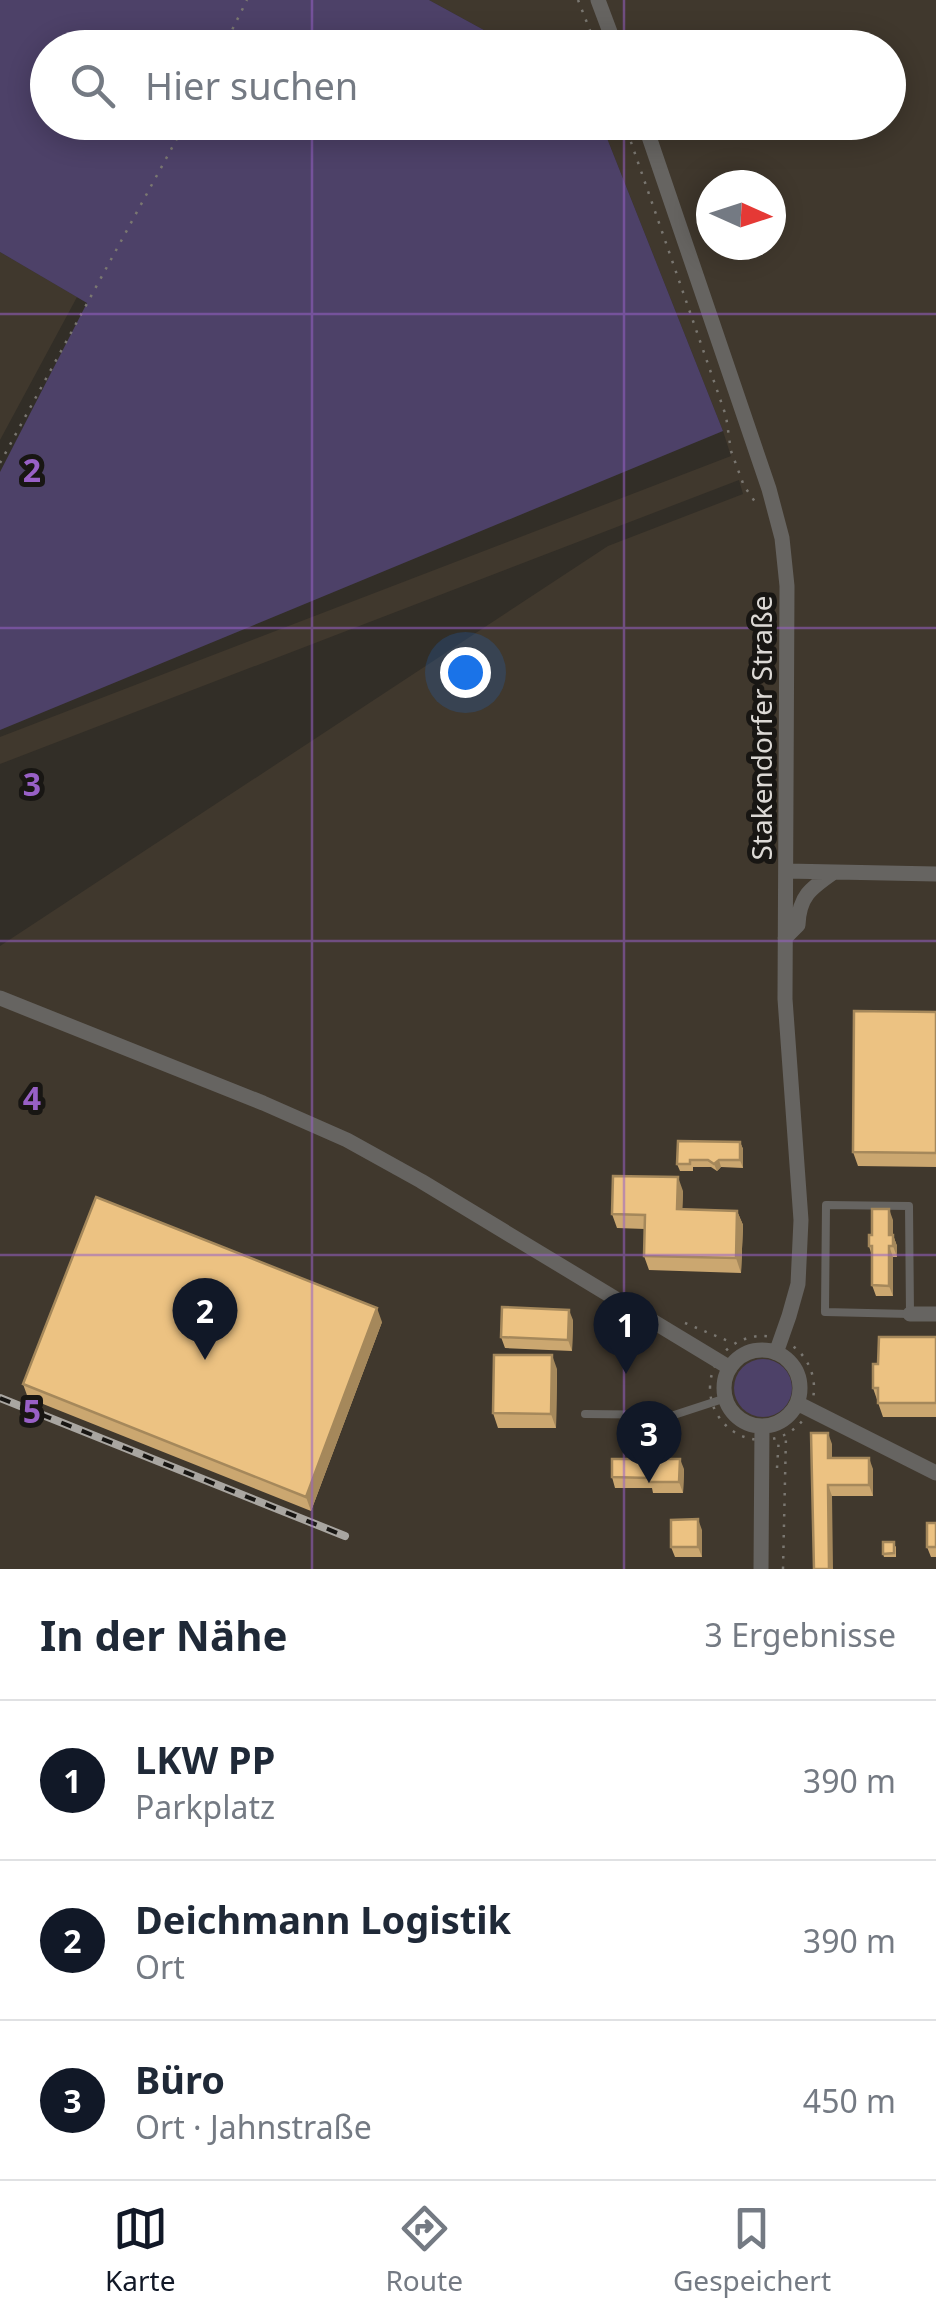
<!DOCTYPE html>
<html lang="de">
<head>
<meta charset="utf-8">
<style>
  :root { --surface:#fff; --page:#f2f2f3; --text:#1f2937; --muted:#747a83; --line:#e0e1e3; --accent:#111827 }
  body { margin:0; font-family:"Noto Sans",sans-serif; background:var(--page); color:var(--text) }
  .compass { position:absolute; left:696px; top:170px; width:90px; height:90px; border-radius:50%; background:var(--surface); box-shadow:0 5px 25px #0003; rotate:93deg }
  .you { position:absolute; left:465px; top:672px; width:35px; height:35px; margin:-25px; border:8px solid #fff; border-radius:50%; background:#1a73e8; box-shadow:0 0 0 15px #1a73e833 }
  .badge { display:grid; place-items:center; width:65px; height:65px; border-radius:50%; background:var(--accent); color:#fff; font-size:32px; font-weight:700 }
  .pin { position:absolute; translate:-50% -82px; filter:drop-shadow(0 2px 5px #0008) }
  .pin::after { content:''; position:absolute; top:52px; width:35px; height:30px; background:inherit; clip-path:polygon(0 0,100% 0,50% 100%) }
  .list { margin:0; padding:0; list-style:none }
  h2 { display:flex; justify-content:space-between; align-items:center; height:130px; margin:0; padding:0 40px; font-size:42px }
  h2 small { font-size:32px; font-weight:400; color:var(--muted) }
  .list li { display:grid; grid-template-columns:65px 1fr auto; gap:30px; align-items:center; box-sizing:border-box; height:160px; padding:0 40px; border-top:2px solid var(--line) }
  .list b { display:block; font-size:38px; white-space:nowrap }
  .list p { margin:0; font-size:32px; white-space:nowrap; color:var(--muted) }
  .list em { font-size:32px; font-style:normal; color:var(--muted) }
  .icon { flex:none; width:55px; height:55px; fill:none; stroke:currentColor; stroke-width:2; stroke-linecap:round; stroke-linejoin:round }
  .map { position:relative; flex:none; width:936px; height:1569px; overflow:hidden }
  .search { position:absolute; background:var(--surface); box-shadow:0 5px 25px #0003; left:30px; right:30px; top:30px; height:110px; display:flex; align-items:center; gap:25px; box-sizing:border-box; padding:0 35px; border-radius:55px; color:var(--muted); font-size:38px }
  .sheet { height:610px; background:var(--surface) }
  nav { display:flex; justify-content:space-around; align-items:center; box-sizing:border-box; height:140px; border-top:2px solid var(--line); background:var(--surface); font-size:28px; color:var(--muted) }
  nav a { display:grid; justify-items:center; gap:5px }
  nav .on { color:var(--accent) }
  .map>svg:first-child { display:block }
  .built { fill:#40382d; fill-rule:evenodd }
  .green { fill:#4d4168 }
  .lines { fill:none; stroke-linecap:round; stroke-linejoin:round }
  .path { stroke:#7a7771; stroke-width:2.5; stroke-dasharray:2.5 8; stroke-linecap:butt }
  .lane { stroke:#666461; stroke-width:8 }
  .street { stroke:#666461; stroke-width:15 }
  .rail-casing { stroke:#a9a6a1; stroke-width:8 }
  .rail { stroke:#181613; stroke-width:4; stroke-dasharray:11; stroke-linecap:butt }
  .wall { fill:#cba770 }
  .shaded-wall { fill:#a5885b }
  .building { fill:#ecc282; stroke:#a5885b; stroke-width:2.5 }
  .grid { fill:none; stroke:#9860c6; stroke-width:2.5; stroke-opacity:0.55 }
  .labels { text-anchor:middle; stroke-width:10; stroke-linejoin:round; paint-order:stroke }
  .street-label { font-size:28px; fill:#dcd9d5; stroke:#181613 }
  .grid-label { font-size:32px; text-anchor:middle; font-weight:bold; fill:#9860c6; stroke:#181613; stroke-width:10; stroke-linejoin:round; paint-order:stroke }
</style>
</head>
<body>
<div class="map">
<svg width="936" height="1569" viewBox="0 0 936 1569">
  <rect width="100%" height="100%" fill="#322e27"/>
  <path class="built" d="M429,0H936V1569H0V946L608,546L743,494L739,480L0,764V737L731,456L723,431L601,123L888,122V48L515,47ZM711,185H771V245H711Z
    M0,252L77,297L0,440Z"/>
  <path class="green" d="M0,0H429L515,47L48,48V122L601,123L723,431L0,730V472L87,303L0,252Z
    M734 1388a29 29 0 1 1 58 0a29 29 0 1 1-58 0Z"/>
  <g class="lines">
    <path class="path" d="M578,0L597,48
      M223,48L247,0
      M624,122L726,416L731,451L737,467L744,486L758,506
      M0,463L186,122
      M685,1323L733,1343
      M710 1388a52 52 0 1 1 104 0a52 52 0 1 1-104 0Z
      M777,1468L779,1437
      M783,1569L786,1436"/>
    <path class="lane" d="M826,1205L909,1206L910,1314L825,1312Z
      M585,1414L674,1415L726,1398"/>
    <path class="street" d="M598,0L616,48
      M644,122L769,489L782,538L787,586L785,999L801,1220L798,1284L789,1316L776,1353
      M786,871L936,874
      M785,938L798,925C799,896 811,888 834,872
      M0,998L263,1103L347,1140L421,1181L730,1368
      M910,1314H936
      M724 1388a38 38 0 1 1 76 0a38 38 0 1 1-76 0Z
      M797,1403L936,1473
      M761,1569L762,1426"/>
    <defs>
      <path id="rail" d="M0,1398L345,1536"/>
    </defs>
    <use href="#rail" class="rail-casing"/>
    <use href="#rail" class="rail"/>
  </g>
  <path class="wall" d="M936,1012V1167L858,1166L853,1152Z
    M740,1142L743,1149V1168L721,1167L717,1171L711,1167H693V1171H680L677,1164Z
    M683,1191L682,1209L737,1211L743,1225L741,1273L649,1270L644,1256L645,1229L617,1228L612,1214Z
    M893,1220V1235L897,1246V1257H893V1296H876L872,1285V1256L869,1246L872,1235Z
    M573,1320L572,1351L505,1348L501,1337Z
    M382,1322L311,1511L28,1398L23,1384Z
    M936,1337V1417H883L873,1388L878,1364Z
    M557,1369L556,1428H498L493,1413Z
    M832,1444V1458L873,1469V1496H832L814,1569Z
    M684,1469L683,1493H653L652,1488H615L612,1477Z
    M936,1523V1557H931L927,1547Z
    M702,1530V1557H675L671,1547Z
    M896,1546V1557H884L883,1554Z"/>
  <path class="shaded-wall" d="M740,1142L743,1149V1168L740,1160Z
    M719,1160L721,1167L717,1171L714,1164Z
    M678,1177L683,1191L682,1223L677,1209Z
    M889,1209L893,1220V1235L897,1246V1257L889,1235Z
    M737,1211L743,1225L741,1273L736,1258Z
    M889,1246L893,1257V1296L889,1286Z
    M377,1308L382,1322L311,1511L306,1497Z
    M569,1310L573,1320L572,1351L568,1340Z
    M552,1355L557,1369L556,1428L551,1414Z
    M828,1433L832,1444V1468L828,1458Z
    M869,1458L873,1469V1496L869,1485Z
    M680,1459L684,1469L683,1493L679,1482Z
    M828,1485L832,1496L833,1569H829Z
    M698,1519L702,1530V1557L698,1547Z"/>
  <path class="building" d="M854,1011L936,1012V1153L853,1152Z
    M678,1141L740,1142V1160H719L714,1164L708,1160H690V1164H677Z
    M613,1176L678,1177L677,1209L737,1211L736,1258L644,1256L645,1215L612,1214Z
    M96,1197L377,1308L306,1497L23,1384Z
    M872,1209H889V1235H893V1246H889V1286L872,1285V1246H869V1235H872Z
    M502,1307L569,1310L568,1340L501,1337Z
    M879,1337H936V1403H878V1388H873V1364H878Z
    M494,1355H552L551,1414L493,1413Z
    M811,1433H828V1458H869V1485H828L829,1569H814Z
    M612,1459H680L679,1482H649V1478L612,1477Z
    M698,1519V1547H671V1520Z
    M927,1523H936V1547H927Z
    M883,1542H894V1553L883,1554Z"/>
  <path class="grid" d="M312,0V48M624,0V48M312,122V1569M624,122V1569M0,314H936M0,628H936M0,941H936M0,1255H936"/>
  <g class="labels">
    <g class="street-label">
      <text transform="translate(762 728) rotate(-90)" y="10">Stakendorfer Straße</text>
    </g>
  </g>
  <g class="grid-label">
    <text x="32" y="482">2</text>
    <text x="32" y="796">3</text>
    <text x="32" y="1110">4</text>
    <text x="32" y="1423">5</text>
  </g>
</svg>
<svg class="compass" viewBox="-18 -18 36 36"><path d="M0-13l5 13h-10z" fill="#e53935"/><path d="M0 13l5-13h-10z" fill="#747a83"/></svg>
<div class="you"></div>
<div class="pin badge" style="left:626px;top:1374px">1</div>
<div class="pin badge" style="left:205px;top:1360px">2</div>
<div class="pin badge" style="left:649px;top:1483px">3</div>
<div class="search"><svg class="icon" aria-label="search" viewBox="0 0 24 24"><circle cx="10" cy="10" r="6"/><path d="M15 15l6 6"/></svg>Hier suchen</div>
</div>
<section class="sheet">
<h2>In der Nähe<small>3 Ergebnisse</small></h2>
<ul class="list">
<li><span class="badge">1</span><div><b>LKW PP</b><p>Parkplatz</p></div><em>390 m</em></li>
<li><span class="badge">2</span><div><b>Deichmann Logistik</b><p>Ort</p></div><em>390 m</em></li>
<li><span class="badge">3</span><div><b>Büro</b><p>Ort · Jahnstraße</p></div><em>450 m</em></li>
</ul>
</section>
<nav>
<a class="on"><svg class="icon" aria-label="map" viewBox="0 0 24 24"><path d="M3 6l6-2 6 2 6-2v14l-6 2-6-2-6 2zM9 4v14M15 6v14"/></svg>Karte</a>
<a><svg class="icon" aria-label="directions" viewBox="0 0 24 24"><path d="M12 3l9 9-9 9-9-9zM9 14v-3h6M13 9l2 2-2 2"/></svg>Route</a>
<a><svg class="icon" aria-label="saved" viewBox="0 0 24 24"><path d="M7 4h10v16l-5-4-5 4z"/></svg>Gespeichert</a>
</nav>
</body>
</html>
